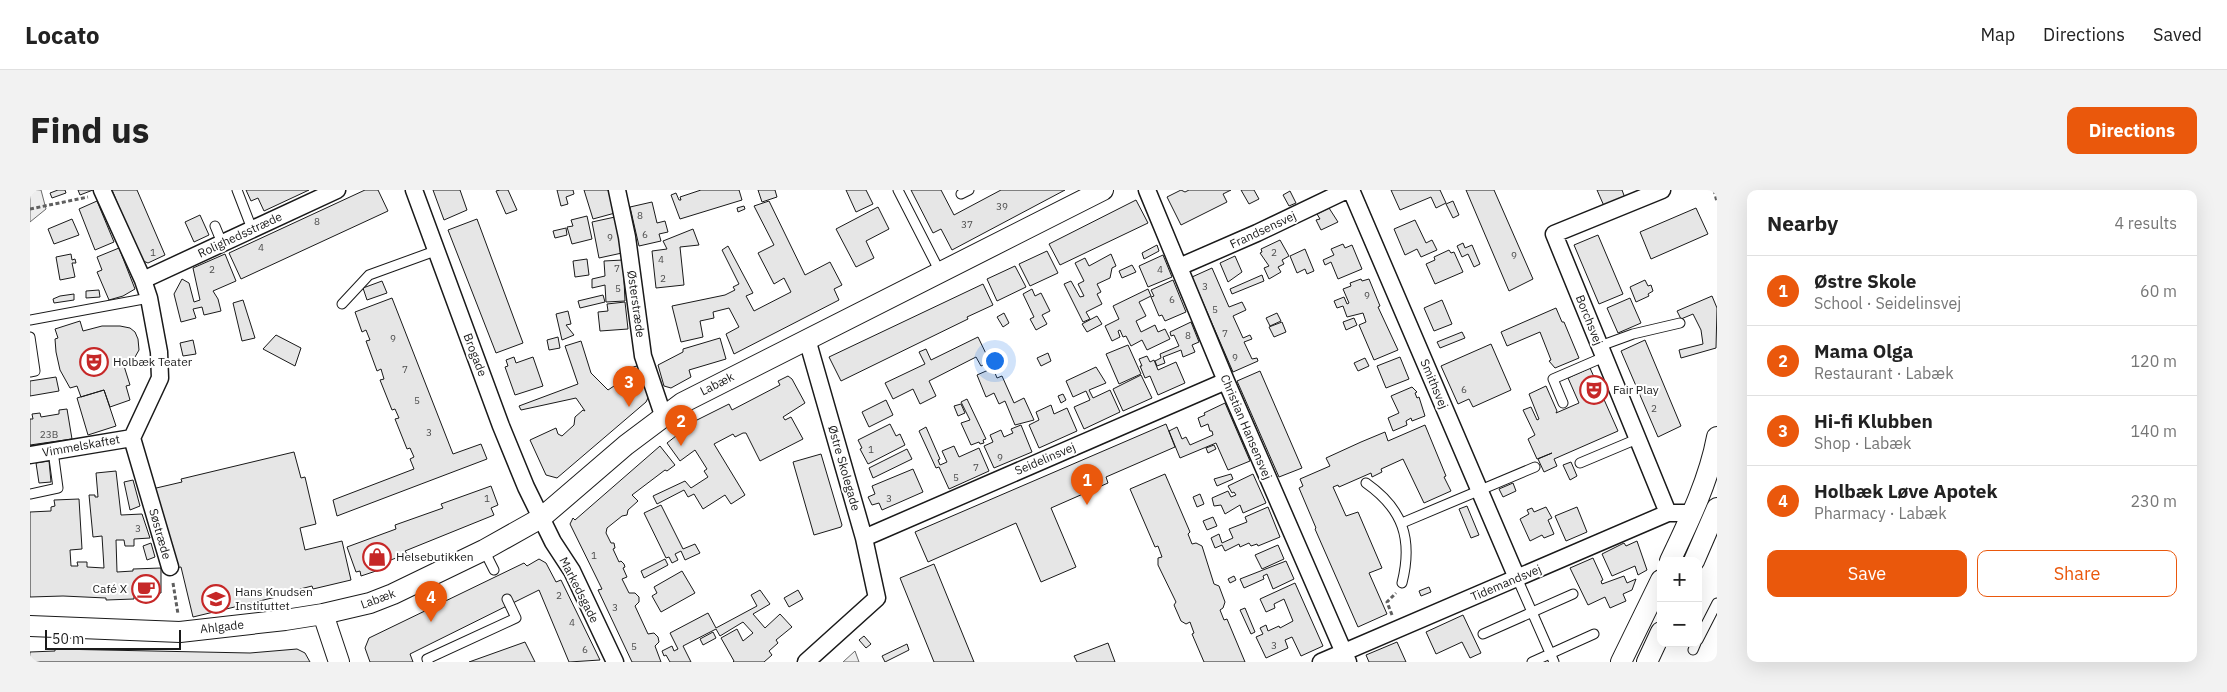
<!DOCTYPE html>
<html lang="en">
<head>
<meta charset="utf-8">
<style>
  :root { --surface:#fff; --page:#f2f2f2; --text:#222; --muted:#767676; --line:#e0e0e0; --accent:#ea580c }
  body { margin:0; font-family:"IBM Plex Sans",sans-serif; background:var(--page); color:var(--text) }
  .controls { position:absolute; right:15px; bottom:15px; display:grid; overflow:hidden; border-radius:10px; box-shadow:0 5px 20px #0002 }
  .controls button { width:45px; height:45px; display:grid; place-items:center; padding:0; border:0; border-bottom:1px solid var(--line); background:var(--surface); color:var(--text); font:25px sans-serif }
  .scale { position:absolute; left:15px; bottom:12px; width:136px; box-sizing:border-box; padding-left:5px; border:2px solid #1a1a1a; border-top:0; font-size:14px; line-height:18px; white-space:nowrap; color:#1a1a1a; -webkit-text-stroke:4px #fff; paint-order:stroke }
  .you { position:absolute; left:964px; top:170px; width:18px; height:18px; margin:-12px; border:4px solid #fff; border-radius:50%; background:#1a73e8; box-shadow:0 0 0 8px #1a73e833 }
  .badge { display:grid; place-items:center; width:32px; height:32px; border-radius:50%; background:var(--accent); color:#fff; font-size:16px; font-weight:700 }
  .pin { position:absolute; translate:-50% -41px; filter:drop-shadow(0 1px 2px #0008) }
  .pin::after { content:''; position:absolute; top:26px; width:18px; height:15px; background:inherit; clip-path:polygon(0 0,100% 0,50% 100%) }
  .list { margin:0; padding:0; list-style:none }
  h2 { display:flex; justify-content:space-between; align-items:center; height:65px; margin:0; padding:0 20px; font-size:21px }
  h2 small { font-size:16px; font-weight:400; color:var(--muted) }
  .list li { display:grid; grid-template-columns:32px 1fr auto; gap:15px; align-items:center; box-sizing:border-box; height:70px; padding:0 20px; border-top:1px solid var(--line) }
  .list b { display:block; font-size:19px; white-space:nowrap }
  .list p { margin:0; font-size:16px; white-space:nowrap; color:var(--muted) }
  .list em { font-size:16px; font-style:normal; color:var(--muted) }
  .actions { display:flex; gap:10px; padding:15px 20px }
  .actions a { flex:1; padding:11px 0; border:1px solid var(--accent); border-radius:10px; text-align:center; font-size:18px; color:var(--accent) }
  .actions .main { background:var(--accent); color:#fff }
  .map { position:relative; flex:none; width:1687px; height:472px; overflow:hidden; border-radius:10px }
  header { display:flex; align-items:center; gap:30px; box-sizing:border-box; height:70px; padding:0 25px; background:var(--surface); border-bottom:1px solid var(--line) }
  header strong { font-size:24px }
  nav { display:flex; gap:28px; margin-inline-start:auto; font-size:18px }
  .intro { display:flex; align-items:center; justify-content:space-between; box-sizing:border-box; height:120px; padding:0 30px }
  h1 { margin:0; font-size:35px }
  .button { padding:12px 22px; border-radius:10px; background:var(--accent); color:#fff; font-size:18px; font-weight:700 }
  main { display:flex; gap:30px; padding:0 30px }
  aside { flex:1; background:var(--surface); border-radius:10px; box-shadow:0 5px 20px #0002 }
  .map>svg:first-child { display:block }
  .green { fill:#ededed; stroke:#6a6a6a }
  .building { fill:#e6e6e6; stroke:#1a1a1a }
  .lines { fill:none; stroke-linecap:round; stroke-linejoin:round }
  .service-casing { stroke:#1a1a1a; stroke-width:11 }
  .minor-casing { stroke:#1a1a1a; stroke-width:19 }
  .tertiary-casing { stroke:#1a1a1a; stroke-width:22 }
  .path { stroke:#5f5f5f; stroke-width:3; stroke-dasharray:4 2.5; stroke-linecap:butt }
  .service { stroke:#fff; stroke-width:9 }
  .minor { stroke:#fff; stroke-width:16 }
  .tertiary { stroke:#fff; stroke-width:20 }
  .labels { text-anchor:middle; stroke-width:4; stroke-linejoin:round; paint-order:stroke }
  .number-label { font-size:10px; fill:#4d4d4d }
  .street-label { font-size:12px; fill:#1a1a1a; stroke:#fff }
  .poi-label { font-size:12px; fill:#1a1a1a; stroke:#fff; text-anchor:start }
</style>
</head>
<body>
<header>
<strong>Locato</strong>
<nav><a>Map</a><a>Directions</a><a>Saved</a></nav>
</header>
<div class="intro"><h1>Find us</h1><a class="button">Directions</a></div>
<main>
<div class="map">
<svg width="1687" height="472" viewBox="0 0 1687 472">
  <rect width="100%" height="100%" fill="#fff"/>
  <path class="green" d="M0,0H11L16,19L0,32Z
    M825,461L829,472H813Z"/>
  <path class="building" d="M28,0H35L36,3L22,8L20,3Z
    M48,0H63L50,5Z
    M82,0H107L135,65L118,73L111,70Z
    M216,0H279L234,21L228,8L221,11Z
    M335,0H348L358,21L211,89L199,63Z
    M403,0H430L437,20L414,30Z
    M470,0H478L487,20L476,24L466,1Z
    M527,0H543L544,4L536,7L538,14L531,16Z
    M554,0H578L585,23L563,29Z
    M671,0H709L712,10L650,29L641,5L646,3L649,10H651L650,7Z
    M728,0H745L747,7L732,12Z
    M816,0H836L843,14L826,22Z
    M881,0H911L924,25L971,0H1035L922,60L911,39L903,43Z
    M1151,0L1155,2L1159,0H1201L1193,4L1197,12L1151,35L1137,7Z
    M1211,0H1224L1229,9L1219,14Z
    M1361,0H1410L1416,13L1406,18L1401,7L1370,20Z
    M1436,0H1464L1503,89L1479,101Z
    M1567,0H1592L1595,8L1574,16Z
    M1260,1L1266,13L1259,16L1253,5Z
    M1106,10L1118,33L1030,75L1019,54Z
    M67,11L84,52L65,60L49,19Z
    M739,11L775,85L800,72L812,95L804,99L809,110L704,164L696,144L709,137L699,118L683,122L684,128L670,131L673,147L651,152L642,116L695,105L705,100L703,97L709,94L692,60L698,56L723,103L716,106L724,121L761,102L754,88L744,94L728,63L744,55L724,16Z
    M1423,11L1429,25L1423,28L1416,14Z
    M622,12L627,33L635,31L638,42L629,44L631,51L609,56L600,17Z
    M714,16L715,19L708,22L707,18Z
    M848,17L859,39L836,51L844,68L826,77L806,39Z
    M1299,18L1308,32L1291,40L1286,30L1290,29L1287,24Z
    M1666,18L1678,44L1621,69L1610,42Z
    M170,25L179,45L164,52L155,32Z
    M557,26L562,49L542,54L537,37L543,36L541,30Z
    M585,27L592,63L569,68L562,32Z
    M42,29L49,45L24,54L18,39Z
    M447,29L493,153L466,163L418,40Z
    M1385,30L1396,53L1402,50L1407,60L1391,67L1387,59L1375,65L1364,39Z
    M536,38L537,45L525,48L523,41Z
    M663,39L669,55L650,57L654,95L626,98L622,61L637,59L633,51Z
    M1568,45L1593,104L1569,114L1544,55Z
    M1250,50L1259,66L1252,70L1254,74L1248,77L1251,82L1239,89L1234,78L1239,76L1230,63L1232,62L1231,59Z
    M1433,53L1435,58L1442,55L1450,74L1444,77L1438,64L1432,67L1427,56Z
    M1313,54L1315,58L1322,55L1332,79L1308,89L1301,72L1295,75L1293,70L1304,65L1301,59Z
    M1127,55L1129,61L1114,69L1112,63Z
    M89,58L105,99L93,106L79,110L67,82L72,80L67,67Z
    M1275,59L1284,81L1277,84L1275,79L1267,83L1260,66Z
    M1419,60L1421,63L1424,62L1433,82L1405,94L1396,74L1405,70L1404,67Z
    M1017,61L1028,83L1000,96L989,74Z
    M41,64L42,70L45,69L46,73H42L45,87L30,90L26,67Z
    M195,64L206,91L183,101L188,109L191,121L174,125L172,117L163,119L166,128L151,132L144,104L152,89L159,93L164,112L170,110L163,78Z
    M1081,64L1086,76L1082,78L1080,88L1067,94L1071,102L1067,104L1072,114L1056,122L1060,129L1053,132L1034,94L1041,91L1050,107L1054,106L1048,94L1054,91L1045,73L1055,68L1059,76Z
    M1133,65L1142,87L1118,97L1109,76Z
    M1205,66L1212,82L1198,92L1190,73Z
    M557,69L559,85L545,87L543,71Z
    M593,70L595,111L576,112L575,95L562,98V89L575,86L574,71Z
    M1102,75L1106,82L1092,88L1089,81Z
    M985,76L996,97L967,111L957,89Z
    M1182,78L1199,117L1212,112L1216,120L1203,126L1213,148L1220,145L1222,149L1214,152L1222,169L1227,168L1228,171L1203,182L1162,87Z
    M1232,85L1234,91L1202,104L1200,99Z
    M1331,89L1332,91L1339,89L1350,116L1348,117L1368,160L1344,170L1329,135L1336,132L1333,123L1317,127L1313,116L1307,118L1304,111L1314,107L1317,114L1319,113L1313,99L1321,96L1320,93Z
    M1143,90L1156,122L1135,131L1132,125L1129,126L1121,107L1124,106L1121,100Z
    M1615,90L1618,96L1621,95L1623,101L1618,104L1619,106L1606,112L1600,97Z
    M352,91L357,103L337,110L333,98Z
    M953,94L963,115L937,127L938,129L811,191L799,167Z
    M1002,99L1005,106L1011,103L1020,121L1012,125L1017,134L1006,140L1000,129L1004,127L993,104Z
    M1118,99L1121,106L1109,112L1116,126L1106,131L1111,142L1125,135L1128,142L1135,139L1140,149L1117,160L1112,150L1101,156L1096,146L1093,147L1090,140L1088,141L1090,147L1082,151L1075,136L1089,129L1083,116Z
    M69,100L70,107L56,108V101Z
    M44,104V110L24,113L23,109L30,106Z
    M573,105L575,112L550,118L548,111Z
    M1682,106L1687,118L1686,158L1651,168L1649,160L1673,154L1671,140L1663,124L1651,129L1647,121Z
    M362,108L423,264L451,254L457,269L307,326L303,310L384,279L380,269L384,267L380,258L377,259L365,229L369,228L365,219L362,220L350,190L354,189L351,179L347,181L336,151L340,150L336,140L332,142L325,122Z
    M1600,108L1611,133L1588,143L1577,118Z
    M213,110L225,148L212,151L203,113Z
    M1412,110L1422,134L1404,141L1394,118Z
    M595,112L598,139L570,141L568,122L578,121L577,114Z
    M1526,118L1532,132H1534L1549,168L1525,178L1519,171L1521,170L1510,142L1477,156L1471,142Z
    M538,121L541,134L536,135L544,145L532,150L526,124Z
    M974,123L979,133L973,137L967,127Z
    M1247,123L1251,131L1240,136L1236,128Z
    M1067,126L1072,134L1057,142L1052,134Z
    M1324,128L1327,135L1316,140L1313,132Z
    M50,131L53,141L72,136H90L100,138L105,142L108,149L109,160L105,167L94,176L100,195L96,196L100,210L80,217L74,200L51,207L47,196L40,198L30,180L26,162L25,149L28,148L25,139Z
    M1161,132L1169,152L1162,155L1165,162L1153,167L1151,160L1133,167L1135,173L1127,176L1125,171L1131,168L1130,164L1149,156L1144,145L1141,146L1140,142Z
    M1252,132L1256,142L1244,147L1239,137Z
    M1432,142L1435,148L1410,158L1407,152Z
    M246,145L271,158L265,176L233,159Z
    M528,147L530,158L519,160L517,150Z
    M948,147L960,172L951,176L946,167L899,191L906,206L890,214L883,199L863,209L855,193L895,174L889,162L896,159L901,170Z
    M690,148L696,169L659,180L661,187L641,198L634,196L628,175L653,162V159Z
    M163,150L166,164L153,166L150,153Z
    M1615,150L1651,236L1628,247L1591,161Z
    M551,151L561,183L578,200L584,196L586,199L590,196L587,182L610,175L619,206L616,212L527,288L516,285L500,250L526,238L528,244L532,246L544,235L545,227L553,220L555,221L546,208L491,220L489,216L548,194L535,156Z
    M1461,154L1481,200L1443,217L1439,209L1428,214L1411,176Z
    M1098,155L1111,184L1089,194L1076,164Z
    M1018,163L1021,171L1011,176L1007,168Z
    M1117,166L1120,172L1124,170L1128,180L1146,172L1155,193L1128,205L1120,186L1115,188L1110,176H1112L1109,169Z
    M484,167L486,173L503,167L513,196L485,205L475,177L478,176L476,170Z
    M1370,167L1379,189L1356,198L1347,176Z
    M1335,168L1339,176L1328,181L1324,173Z
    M1066,177L1076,193L1059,200L1063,208L1080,200L1090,222L1054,239L1044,217L1060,210L1056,201L1043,207L1036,191Z
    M963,178L967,188L972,186L984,213L994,208L1004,230L985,235L975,211L969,214L964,203L956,207L947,185Z
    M1560,178L1588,241L1524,269L1527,276L1514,282L1508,269L1522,263L1507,269L1498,249L1505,245L1493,220L1501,217L1507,230L1509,229L1499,204L1516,196L1527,221L1526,223L1549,213L1538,188Z
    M1230,181L1272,278L1249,287L1207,191Z
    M1111,185L1122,208L1093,221L1083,199Z
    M758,186L762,189L775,213L753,227L755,230L761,227L773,249L730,271L716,243H713L705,247L703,244L684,254L715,305L701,314L695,305L673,319L664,304L658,307L654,300L627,314L623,306L655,291L661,298L678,287L674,281L677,279L665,260L650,271L637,253L665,231L699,214L702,220L750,195L748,191Z
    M26,187L29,201L0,206V191Z
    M1382,197L1387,202L1385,203L1387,208L1389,207L1395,226L1382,231L1381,228L1376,231L1377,235L1363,241L1358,228L1369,223L1361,206Z
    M74,200L86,236L58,245L47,208Z
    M1033,204L1036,210L1031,213L1028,206Z
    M937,209L956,249L953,250L954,253L950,254L949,252L941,255L931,233L940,230L931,212Z
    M856,210L863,225L839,237L832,222Z
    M1195,213L1220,271L1198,280L1186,253L1150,268L1139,241L1147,237L1152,249L1156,247L1160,255L1183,245L1182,241H1180L1178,234L1171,237L1168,228L1175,225L1174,223Z
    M931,214L935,223L928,226L924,216Z
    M1021,215L1024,224L1037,218L1047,241L1009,258L999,235L1009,230L1006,222Z
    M37,219L42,249L0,255V229H3L2,224L10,223L11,227L29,224V220Z
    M860,234L866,246L870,244L875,255L838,274L830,259L832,258L828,250Z
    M1136,234L1145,257L1076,287L1078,293L1021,318L1046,377L1011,392L986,333L898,372L885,342Z
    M991,235L1002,262L964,278L954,256L963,252L960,245L971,240L974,247L983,243L981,239Z
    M1395,235L1416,286L1414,287L1421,301L1394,313L1373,269L1351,279L1352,282L1342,287L1341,283L1309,297L1308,295L1303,297L1316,326L1328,322L1352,378L1339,383L1357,424L1328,437L1285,339L1286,338L1269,298L1273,296L1270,289L1300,276L1296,268L1331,252L1355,242L1358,251Z
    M896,237L910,269L908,270L910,275L917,272L912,261L924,256L929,267L949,258L959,281L919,299L909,277L906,278L889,241Z
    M1184,255L1186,259L1178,263L1176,258Z
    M630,256L645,275L637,281L635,280L602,305L608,311L598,320L597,325L592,326L577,338L576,343L581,353H584L585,358L583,359L589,372L591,371L594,374L595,377L593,378L597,387L592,389L599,403H605L609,407V412L605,416L618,444L624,443L628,447L629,452L625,456L631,472H602L568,400L572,399L540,334L543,328L545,330Z
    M877,259L882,269L843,288L839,278Z
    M264,262L271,288L275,287L286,334L270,338L275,360L312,351L321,390L283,399L282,396L270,399L271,401L163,427L151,377L143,378L122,299L152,292L151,289Z
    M791,264L812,335L811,337L784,345L763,272Z
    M19,271L21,292L9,293L6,273Z
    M1541,272L1547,286L1540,290L1533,275Z
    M883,279L893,302L852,320L849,313L842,315L838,307L845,304L842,296Z
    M86,281L91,325L112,324L120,348L104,349V356H95L94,350H86L87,382L103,381V379L131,378V403L104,404V409L76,410V408L33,406L0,407V322L21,321V317L25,316L24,310L49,309L52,359L40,360L41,376H48L47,372H57V377L74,378L72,346L63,347L59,305H65V307H68L66,283Z
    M1135,284L1160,342L1158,344L1162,354L1166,353L1172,356L1184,394L1189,396L1195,412L1193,418L1190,420L1194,430L1197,429L1215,472H1174L1162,444L1164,443L1160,432L1156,434L1151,431L1144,415L1146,412L1128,375V368L1132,367L1128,356L1125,357L1100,299Z
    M1201,284L1203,289L1187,296L1184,289Z
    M1223,284L1236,313L1213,323L1210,315L1195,324L1191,315L1184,316L1182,308L1198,301L1201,307L1206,305L1204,302L1202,303L1198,296Z
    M103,290L110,316L100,320L94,292Z
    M1483,293L1486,301L1473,307L1469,299Z
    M461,296L468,315L461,318L464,325L375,361L377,364L347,375L349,380L331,386L330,381L326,382L317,357L366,339L365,335L413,318L411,314Z
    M1170,304L1174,314L1167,317L1163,307Z
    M631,315L653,359L665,354L670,363L655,370L651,361L645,364L648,370L642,373L639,367L636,368L614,323Z
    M1437,316L1449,345L1441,348L1429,319Z
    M1238,317L1250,347L1228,356L1227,354L1221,356L1219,353L1210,357L1209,354L1195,361L1192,355L1185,358L1181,348L1189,344L1192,353L1203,348L1199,339L1217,332L1215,327Z
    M1516,317L1522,328L1518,330L1524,344L1514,348L1512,345L1500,351L1490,329L1499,324L1497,320L1502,318L1504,322Z
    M1547,317L1557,342L1536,351L1525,326Z
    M1183,327L1187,336L1177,340L1173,331Z
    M1607,351L1617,380L1608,385L1605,376L1582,386L1572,364L1594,353L1596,356Z
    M121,353L125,367L117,370L113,356Z
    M1248,355L1254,369L1232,379L1225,365Z
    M1563,368L1573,390L1571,391L1572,394L1594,386L1597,393L1606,389L1602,400L1593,404L1596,411L1580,418L1575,407L1558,415L1540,378Z
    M509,369L516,373L526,392L531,390L570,470L539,472L509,400L380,464L383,472H340L335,458L339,448L494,373L497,376Z
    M635,369L638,375L614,388L611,381Z
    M1256,371L1264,389L1243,399L1237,384L1233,386L1234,389L1214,398L1210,389Z
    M904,374L944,472H904L870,388Z
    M652,381L665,403L631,422L622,406L627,403L624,397Z
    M1204,386L1206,390L1200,393L1198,389Z
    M1265,393L1293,456L1271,466L1262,447L1255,450L1258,458L1236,468L1226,447L1233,444L1230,438L1236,435L1238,441L1249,436L1250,438L1263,431L1254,409L1244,414L1245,418L1236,422L1230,409Z
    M1399,397L1401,402L1391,406L1389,401Z
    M730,400L740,414L723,424L735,438L750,424L762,437L746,450L748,453L739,461L742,465L734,472H703L704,471L691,448L707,439L713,451L723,443L713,432L690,446L686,439L653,456L661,472H640L636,465L634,466L632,461L642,456L644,461L648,459L640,443L678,423L686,438L727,416L721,405Z
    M768,400L773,409L759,417L754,408Z
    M1215,418L1225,442L1221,444L1210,420Z
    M1433,425L1451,463L1440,468L1432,452L1406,464L1396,442Z
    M683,442L686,448L673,455L670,449Z
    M834,446L841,454L836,458L829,450Z
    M495,452L505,472H439Z
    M1367,452L1376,472H1339L1336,465Z
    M1078,453L1085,472H1047L1044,466Z
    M877,454L879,460L855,472L852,466Z
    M25,459L220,463L267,459L275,463L280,472H0V462L25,461Z"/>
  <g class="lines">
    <defs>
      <path id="service" d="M207,0L222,39
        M868,0L910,82
        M931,4L939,0
        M185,36L192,53
        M312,114L339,85L405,61
        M0,130L119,108
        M0,147L5,181L0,182
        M1570,156L1603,144L1650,133
        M1533,213L1523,189L1574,167
        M1550,273L1607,249
        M1336,293C1373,319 1383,349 1372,393
        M0,304L28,298L23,261
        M1372,333L1505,277
        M454,360L464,380
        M1487,388L1524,472
        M1453,444L1543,404
        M1668,450L1687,413
        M1663,460L1666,453
        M398,472L397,469L486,428L477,409
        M1502,472L1564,444"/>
      <path id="minor" d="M72,0L113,90L119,108L129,162L130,188L102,248
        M384,0L471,236L496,297L523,352L542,381L585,472
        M587,0L597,47L613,166L633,225
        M1117,0L1196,191L1318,472
        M1321,0L1487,388
        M1632,0L1524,44L1638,323
        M1149,77L1227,43L1317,0
        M113,90L307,0
        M102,248L140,377
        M0,265L102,248
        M834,348L1196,191
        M776,472L847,408L834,348L777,149
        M1291,472L1638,323H1663"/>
      <path id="tertiary" d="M1640,371C1659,331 1679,290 1687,247
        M1664,371L1687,318
        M293,424L309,472
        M0,436L150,442L255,430L293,424L340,413L363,404L454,360L511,328L596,255L652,213L1073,0
        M1591,472L1631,390
        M1617,472L1631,442"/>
    </defs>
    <use href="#service" class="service-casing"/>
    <use href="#minor" class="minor-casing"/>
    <use href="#tertiary" class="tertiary-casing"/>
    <path class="path" d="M1684,0L1687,12
      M0,19L58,7
      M143,393L148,424
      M1362,425L1357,412L1366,403"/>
    <use href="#service" class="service"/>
    <use href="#minor" class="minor"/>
    <use href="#tertiary" class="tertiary"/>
  </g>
  <defs>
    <symbol id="theatre-ring" viewBox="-11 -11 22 22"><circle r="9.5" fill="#fff" stroke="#c62828" stroke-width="1.5"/><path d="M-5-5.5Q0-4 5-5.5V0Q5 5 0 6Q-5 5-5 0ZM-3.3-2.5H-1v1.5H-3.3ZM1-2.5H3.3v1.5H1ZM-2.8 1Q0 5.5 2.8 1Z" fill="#c62828"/></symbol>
    <symbol id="shop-ring" viewBox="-11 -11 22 22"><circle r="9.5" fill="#fff" stroke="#c62828" stroke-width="1.5"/><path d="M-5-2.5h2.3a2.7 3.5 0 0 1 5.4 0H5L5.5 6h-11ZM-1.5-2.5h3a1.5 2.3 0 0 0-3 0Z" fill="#c62828"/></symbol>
    <symbol id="cafe-ring" viewBox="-11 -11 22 22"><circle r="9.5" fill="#fff" stroke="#c62828" stroke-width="1.5"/><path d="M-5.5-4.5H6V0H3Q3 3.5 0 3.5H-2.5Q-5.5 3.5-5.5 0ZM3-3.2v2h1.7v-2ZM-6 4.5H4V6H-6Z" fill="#c62828"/></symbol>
    <symbol id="school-ring" viewBox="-11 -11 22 22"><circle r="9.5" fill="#fff" stroke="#c62828" stroke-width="1.5"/><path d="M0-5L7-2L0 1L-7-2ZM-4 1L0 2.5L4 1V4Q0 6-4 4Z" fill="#c62828"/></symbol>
  </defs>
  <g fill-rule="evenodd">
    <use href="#theatre-ring" x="48" y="156" width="32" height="32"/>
    <use href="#theatre-ring" x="1548" y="184" width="32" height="32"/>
    <use href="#shop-ring" x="331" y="351" width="32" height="32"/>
    <use href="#cafe-ring" x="100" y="383" width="32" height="32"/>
    <use href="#school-ring" x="170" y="393" width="32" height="32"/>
  </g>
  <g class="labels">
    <g class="number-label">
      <text x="972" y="20">39</text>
      <text x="610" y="29">8</text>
      <text x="287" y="35">8</text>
      <text x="937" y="38">37</text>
      <text x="615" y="48">6</text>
      <text x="580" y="51">9</text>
      <text x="231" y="61">4</text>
      <text x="123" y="66">1</text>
      <text x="1244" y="66">2</text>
      <text x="1484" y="69">9</text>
      <text x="631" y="73">4</text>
      <text x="587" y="82">7</text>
      <text x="182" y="83">2</text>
      <text x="1130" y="83">4</text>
      <text x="633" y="92">2</text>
      <text x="1175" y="100">3</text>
      <text x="588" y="102">5</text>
      <text x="1337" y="109">9</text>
      <text x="1142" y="113">6</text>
      <text x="1185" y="123">5</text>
      <text x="1195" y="147">7</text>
      <text x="1158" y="149">8</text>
      <text x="363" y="152">9</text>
      <text x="1205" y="171">9</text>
      <text x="375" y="183">7</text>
      <text x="1434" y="203">6</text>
      <text x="387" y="214">5</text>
      <text x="1624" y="222">2</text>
      <text x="399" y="246">3</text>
      <text x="19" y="248">23B</text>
      <text x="841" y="263">1</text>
      <text x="970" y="271">9</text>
      <text x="946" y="281">7</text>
      <text x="926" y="291">5</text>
      <text x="457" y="312">1</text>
      <text x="859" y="312">3</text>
      <text x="108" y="342">3</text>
      <text x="564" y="369">1</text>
      <text x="529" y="409">2</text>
      <text x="585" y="421">3</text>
      <text x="542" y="436">4</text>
      <text x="1244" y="459">3</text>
      <text x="604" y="460">5</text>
      <text x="555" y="463">6</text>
    </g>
    <g class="street-label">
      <text transform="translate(1233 40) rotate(-25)" y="4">Frandsensvej</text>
      <text transform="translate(210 45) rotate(-25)" y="4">Rolighedsstræde</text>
      <text transform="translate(606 114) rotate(82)" y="4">Østerstræde</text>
      <text transform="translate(1559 130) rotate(68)" y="4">Borchsvej</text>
      <text transform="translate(445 165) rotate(69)" y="4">Brogade</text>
      <text transform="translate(687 194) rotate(-27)" y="4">Labæk</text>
      <text transform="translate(1404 194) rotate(67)" y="4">Smithsvej</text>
      <text transform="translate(1216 237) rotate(67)" y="4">Christian Hansensvej</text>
      <text transform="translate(51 256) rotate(-10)" y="4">Vimmelskaftet</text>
      <text transform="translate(1015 269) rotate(-23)" y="4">Seidelinsvej</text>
      <text transform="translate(814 278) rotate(74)" y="4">Østre Skolegade</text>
      <text transform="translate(130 344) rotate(74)" y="4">Søstræde</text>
      <text transform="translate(1476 393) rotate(-23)" y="4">Tidemandsvej</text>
      <text transform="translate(549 400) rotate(63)" y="4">Markedsgade</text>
      <text transform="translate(348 409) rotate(-20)" y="4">Labæk</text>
      <text transform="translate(192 437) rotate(-6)" y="4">Ahlgade</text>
    </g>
    <g class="poi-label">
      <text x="83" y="176">Holbæk Teater</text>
      <text x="1583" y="204">Fair Play</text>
      <text x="366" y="371">Helsebutikken</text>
      <text x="97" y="403" text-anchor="end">Café X</text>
      <text x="205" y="406">Hans Knudsen<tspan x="205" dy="14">Instituttet</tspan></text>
    </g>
  </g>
</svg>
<div class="controls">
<button>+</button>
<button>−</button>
</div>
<div class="scale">50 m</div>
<div class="you"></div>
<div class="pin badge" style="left:1057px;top:315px">1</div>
<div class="pin badge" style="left:651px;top:256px">2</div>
<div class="pin badge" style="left:599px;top:217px">3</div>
<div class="pin badge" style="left:401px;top:432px">4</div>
</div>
<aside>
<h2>Nearby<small>4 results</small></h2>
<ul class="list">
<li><span class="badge">1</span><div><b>Østre Skole</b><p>School · Seidelinsvej</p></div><em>60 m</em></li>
<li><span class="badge">2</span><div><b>Mama Olga</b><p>Restaurant · Labæk</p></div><em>120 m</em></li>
<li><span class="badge">3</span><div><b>Hi-fi Klubben</b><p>Shop · Labæk</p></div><em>140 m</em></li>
<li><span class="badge">4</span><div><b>Holbæk Løve Apotek</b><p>Pharmacy · Labæk</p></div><em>230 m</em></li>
</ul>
<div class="actions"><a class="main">Save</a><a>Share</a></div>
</aside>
</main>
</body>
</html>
